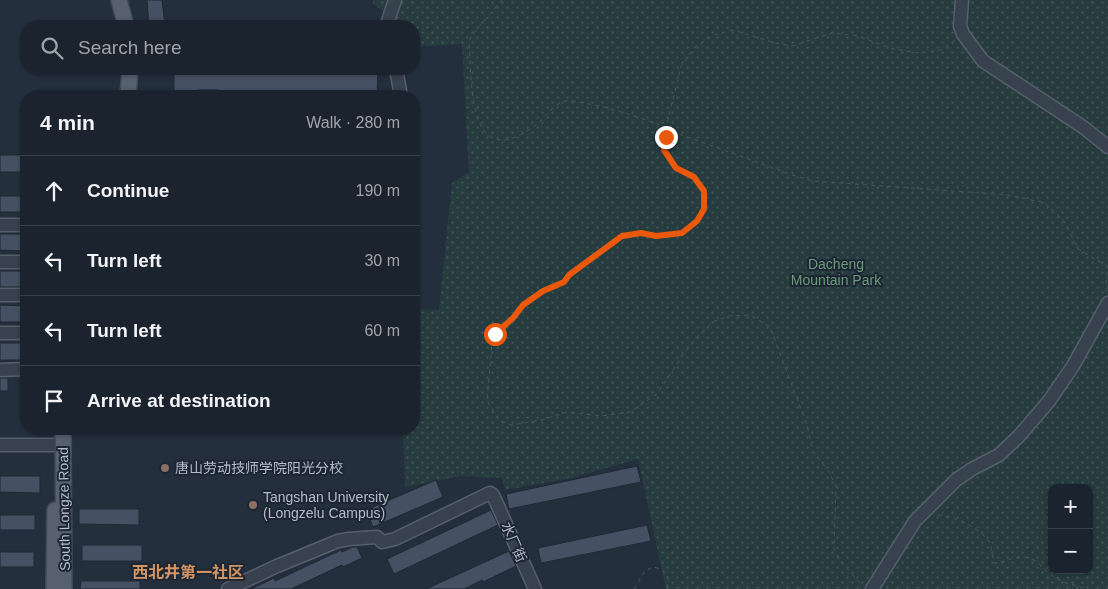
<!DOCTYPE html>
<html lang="en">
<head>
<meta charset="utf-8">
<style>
  :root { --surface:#1b232e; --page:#282f3a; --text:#f1f3f6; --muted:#a0a4aa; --line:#39404a }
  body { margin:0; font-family:Arial,"Noto Sans SC",sans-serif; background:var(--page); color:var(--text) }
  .controls { position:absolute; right:15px; bottom:15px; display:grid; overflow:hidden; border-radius:10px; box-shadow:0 1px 4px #0004 }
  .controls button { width:45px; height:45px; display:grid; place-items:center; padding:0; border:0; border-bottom:1px solid var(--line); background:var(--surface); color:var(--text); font:25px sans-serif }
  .stop { position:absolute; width:15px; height:15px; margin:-11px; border:4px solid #ea580c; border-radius:50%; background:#fff }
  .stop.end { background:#ea580c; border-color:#fff; box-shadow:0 1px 5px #0008 }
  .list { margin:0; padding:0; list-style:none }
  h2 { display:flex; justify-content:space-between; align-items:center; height:65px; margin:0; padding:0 20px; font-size:21px }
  h2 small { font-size:16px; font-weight:400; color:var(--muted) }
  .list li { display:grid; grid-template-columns:32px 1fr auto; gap:15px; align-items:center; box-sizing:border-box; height:70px; padding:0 20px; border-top:1px solid var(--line) }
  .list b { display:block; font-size:19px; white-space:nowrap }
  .list em { font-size:16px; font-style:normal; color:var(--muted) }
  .icon { flex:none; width:28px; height:28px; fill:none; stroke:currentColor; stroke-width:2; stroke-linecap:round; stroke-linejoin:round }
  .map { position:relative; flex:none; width:1108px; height:589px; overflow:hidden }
  .search { position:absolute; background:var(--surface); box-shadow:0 1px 4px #0004; left:20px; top:20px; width:400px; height:55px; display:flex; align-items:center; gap:12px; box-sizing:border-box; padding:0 18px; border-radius:20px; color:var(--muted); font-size:19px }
  .panel { position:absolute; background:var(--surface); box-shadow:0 1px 4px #0004; left:20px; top:90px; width:400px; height:345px; border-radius:20px }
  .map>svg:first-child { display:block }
  .park { fill:url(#park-dots); fill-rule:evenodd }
  .building { fill:#455162; stroke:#1f2835 }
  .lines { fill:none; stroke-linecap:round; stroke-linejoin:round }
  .minor-casing { stroke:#565f6c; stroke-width:15 }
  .major-casing { stroke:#414a57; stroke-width:18 }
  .path { stroke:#44595c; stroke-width:1; stroke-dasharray:4 4; stroke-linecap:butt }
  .minor { stroke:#38414e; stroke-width:12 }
  .major { stroke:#56606e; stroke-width:15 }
  .route { stroke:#ea580c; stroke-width:6 }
  .education-dot { fill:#8d6e63; stroke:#1d2633; stroke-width:2 }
  .labels { text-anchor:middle; stroke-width:4; stroke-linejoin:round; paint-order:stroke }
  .park-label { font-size:14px; fill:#6b9a76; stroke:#1d2633 }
  .poi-label { font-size:14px; fill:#b4bcc9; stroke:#1d2633; text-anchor:start }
  .street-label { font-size:14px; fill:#b4bcc9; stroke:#1d2633 }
  .quarter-label { font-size:16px; font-weight:bold; fill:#d59563; stroke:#1d2633 }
</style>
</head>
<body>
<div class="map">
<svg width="1108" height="589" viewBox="0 0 1108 589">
  <defs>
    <pattern id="park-dots" width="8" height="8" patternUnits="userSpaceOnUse" patternTransform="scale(1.25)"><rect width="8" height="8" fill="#263c3f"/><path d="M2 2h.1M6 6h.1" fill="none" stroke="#435659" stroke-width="1.8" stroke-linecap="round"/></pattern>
  </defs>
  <rect width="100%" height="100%" fill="#242f3e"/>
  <path class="park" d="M373,0H1108V589H666L638,459L571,478L505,490L502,478L461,476L405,487L403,429H414V309L439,310L452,183L469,172L462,44L414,47V26H385L383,11L373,4ZM1052,488H1089V570H1052Z"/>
  <path class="building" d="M147,0H162L165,26H149Z
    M188,69H378L377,96H271V91H255V96H219V90H198V96H174V72H188Z
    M0,155H26V172H0Z
    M0,196H26V212H0Z
    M0,234H26V251L0,250Z
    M0,271H26V287H0Z
    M0,305L26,306V322H0Z
    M0,343H26V360H0Z
    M0,378H8V391H0Z
    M637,466L641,482L509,509L506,494Z
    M0,476H40V493L0,492Z
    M436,480L443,497L373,527L366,510Z
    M79,509H139V525L79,524Z
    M491,510L498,525L394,574L387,559Z
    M0,515H35V530H0Z
    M647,525L651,541L541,563L538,548Z
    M82,545H142V561H82Z
    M353,547H357L362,558L343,567L342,565L291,589H251L274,578L275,581L341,550L342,552Z
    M509,551L516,566L483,582L482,580L464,589H426Z
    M0,552H34V567H0Z
    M81,581H140V589H80Z"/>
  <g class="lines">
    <defs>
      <path id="minor" d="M962,0L960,26L963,34L983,61L1083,127L1108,147
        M389,26L388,21L395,0
        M396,69L401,96
        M0,225H26
        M0,262H26
        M0,295H26
        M0,333H26
        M0,370L26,369
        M0,445H63
        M228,589L277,566L338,541L349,539L377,537L382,542L395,539L490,493L493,495L535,589
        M872,589L915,521L956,480L972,469L999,455L1019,436L1049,401L1073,366L1108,303"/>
      <path id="major" d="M119,0L126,26
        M128,96L130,69
        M63,429L64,589
        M54,587L55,510"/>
    </defs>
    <use href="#minor" class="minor-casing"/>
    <use href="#major" class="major-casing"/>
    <path class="path" d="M502,0L472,35L469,42C472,86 468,177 537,124C546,117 555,102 566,101C574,100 582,103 589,104C616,109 640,118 666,127
      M955,40L941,50L919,53L893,49L858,36L832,33L792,46L775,43L733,30L714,35L694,48L681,67L666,127L671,131L792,175L813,181L1009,195L1045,203L1064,221L1078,249L1107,266L1106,293
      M671,131L666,137L664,150L676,168L695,177L704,191V209L697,221L682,233L656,236L641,233L622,235L569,275L565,282L543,291L523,305L513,318L495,334L492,344L487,401L499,420L511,425L542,420L566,412L602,416L630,412L657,394L682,356L697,337L713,322L728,316L750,315L770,327L807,425L813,451L829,472L836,486L834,549L841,562L861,584
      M938,515C954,516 977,527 988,540C992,545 992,556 994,563C1005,563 1013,556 1024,557C1038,558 1043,570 1053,576C1063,583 1075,585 1086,589
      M634,589L645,571L653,567C666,569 671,577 666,589
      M797,589H808"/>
    <use href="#minor" class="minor"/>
    <use href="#major" class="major"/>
  </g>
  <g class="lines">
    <path class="route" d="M495,334L513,318L523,305L543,291L564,282L569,275L622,236L641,233L656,236L682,233L697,221L704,209V191L694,177L676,168L664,150L666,137"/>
  </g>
  <g class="education-dot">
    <circle cx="165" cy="468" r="5"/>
    <circle cx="253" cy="505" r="5"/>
  </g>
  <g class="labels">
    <g class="park-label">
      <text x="836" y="269">Dacheng<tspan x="836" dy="16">Mountain Park</tspan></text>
    </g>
    <g class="poi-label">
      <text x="175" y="473">唐山劳动技师学院阳光分校</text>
      <text x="263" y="502">Tangshan University<tspan x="263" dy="16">(Longzelu Campus)</tspan></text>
    </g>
    <g class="street-label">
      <text transform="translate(64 509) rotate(-91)" y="5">South Longze Road</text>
      <text transform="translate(514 542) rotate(66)" y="5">水厂街</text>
    </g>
    <g class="quarter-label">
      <text x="188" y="578">西北井第一社区</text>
    </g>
  </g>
</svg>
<div class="controls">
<button>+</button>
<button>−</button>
</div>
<div class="stop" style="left:495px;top:334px"></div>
<div class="stop end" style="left:666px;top:137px"></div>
<div class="search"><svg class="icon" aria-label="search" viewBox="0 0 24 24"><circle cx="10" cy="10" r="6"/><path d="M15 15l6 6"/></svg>Search here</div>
<section class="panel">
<h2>4 min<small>Walk · 280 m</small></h2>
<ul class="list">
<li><svg class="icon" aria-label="ahead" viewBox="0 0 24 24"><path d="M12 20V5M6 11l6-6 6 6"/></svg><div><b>Continue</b></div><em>190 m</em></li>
<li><svg class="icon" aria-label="left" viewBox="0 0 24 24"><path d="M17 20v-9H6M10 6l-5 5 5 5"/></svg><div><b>Turn left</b></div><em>30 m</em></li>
<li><svg class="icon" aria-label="left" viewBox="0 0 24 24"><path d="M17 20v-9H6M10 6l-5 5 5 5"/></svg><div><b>Turn left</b></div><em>60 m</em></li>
<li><svg class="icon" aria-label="arrive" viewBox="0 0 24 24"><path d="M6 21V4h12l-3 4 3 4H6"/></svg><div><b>Arrive at destination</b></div></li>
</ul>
</section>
</div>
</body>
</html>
